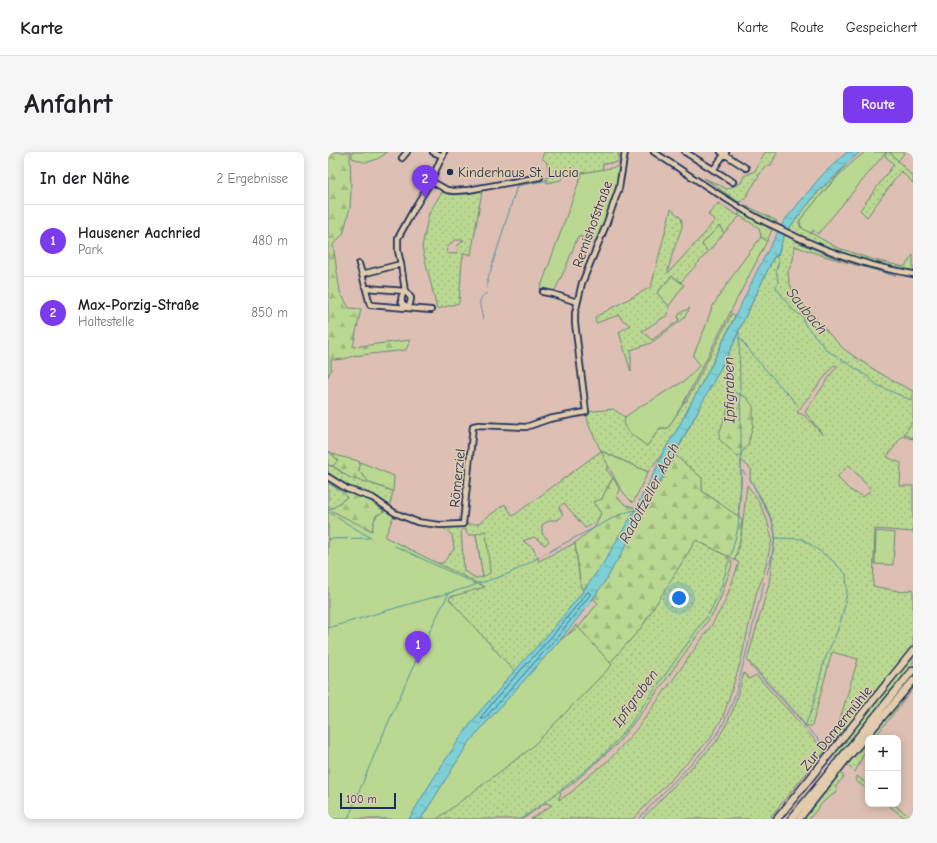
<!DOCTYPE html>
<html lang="de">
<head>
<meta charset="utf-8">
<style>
  :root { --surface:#fff; --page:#f6f6f6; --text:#202124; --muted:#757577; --line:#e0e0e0; --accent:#7c3aed }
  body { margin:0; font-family:"Comic Neue",sans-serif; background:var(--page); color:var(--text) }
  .controls { position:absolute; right:12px; bottom:12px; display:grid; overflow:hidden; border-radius:8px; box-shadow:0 2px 10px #0003 }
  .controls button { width:36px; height:36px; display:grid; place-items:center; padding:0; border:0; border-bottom:1px solid var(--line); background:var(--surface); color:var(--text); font:20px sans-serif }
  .scale { position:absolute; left:12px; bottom:10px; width:56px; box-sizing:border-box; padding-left:4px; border:2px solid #1b2f5e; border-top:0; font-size:11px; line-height:14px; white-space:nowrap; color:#1b2f5e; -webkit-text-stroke:3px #e2ccac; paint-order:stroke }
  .you { position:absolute; left:351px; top:446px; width:14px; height:14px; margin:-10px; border:3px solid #fff; border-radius:50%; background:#1a73e8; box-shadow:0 0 0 6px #1a73e833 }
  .badge { display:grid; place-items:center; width:26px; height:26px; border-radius:50%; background:var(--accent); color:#fff; font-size:13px; font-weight:700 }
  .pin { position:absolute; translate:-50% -33px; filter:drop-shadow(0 1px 2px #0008) }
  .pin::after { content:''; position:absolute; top:21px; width:14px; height:12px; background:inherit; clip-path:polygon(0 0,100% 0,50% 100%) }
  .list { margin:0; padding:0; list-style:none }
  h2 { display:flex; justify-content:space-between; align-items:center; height:52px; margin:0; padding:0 16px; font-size:17px }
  h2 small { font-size:13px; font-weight:400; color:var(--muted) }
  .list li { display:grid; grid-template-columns:26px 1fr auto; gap:12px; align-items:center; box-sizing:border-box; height:72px; padding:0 16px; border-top:1px solid var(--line) }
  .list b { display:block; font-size:15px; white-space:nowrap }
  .list p { margin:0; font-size:13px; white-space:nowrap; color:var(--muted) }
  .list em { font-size:13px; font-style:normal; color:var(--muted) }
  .map { position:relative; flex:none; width:585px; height:667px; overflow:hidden; border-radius:8px }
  header { display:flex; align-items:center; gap:24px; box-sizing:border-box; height:56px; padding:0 20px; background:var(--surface); border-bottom:1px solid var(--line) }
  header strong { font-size:19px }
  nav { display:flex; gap:22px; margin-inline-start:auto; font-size:14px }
  .intro { display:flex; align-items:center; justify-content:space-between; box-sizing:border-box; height:96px; padding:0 24px }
  h1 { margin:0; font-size:28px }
  .button { padding:10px 18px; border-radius:8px; background:var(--accent); color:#fff; font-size:14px; font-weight:700 }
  main { display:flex; gap:24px; padding:0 24px }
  aside { flex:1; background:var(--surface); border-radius:8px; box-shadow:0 2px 10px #0003 }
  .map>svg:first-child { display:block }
  .grass { fill:url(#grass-dots); stroke:#6a8478; fill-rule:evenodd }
  .forest { fill:url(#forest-firs); stroke:#6a8478 }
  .green { fill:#bad891; stroke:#6a8478 }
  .water { fill:url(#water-ripples); stroke:#568fa6 }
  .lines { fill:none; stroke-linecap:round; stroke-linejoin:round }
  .shore { stroke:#436f8e; stroke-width:1 }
  .stream { stroke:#568fa6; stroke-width:1 }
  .street-casing { stroke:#1b2f5e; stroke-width:8 }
  .secondary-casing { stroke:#1b2f5e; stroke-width:9 }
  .street { stroke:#e2ccac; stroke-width:4.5 }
  .secondary { stroke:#e2ccac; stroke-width:6 }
  .poi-dot { fill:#1b2f5e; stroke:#e2ccac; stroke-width:1.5 }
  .labels { text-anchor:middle; stroke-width:3; stroke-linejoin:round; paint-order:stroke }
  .poi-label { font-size:14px; fill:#1b2f5e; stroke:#e2ccac; text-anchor:start }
  .street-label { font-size:14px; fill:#1b2f5e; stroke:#e2ccac }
  .water-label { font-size:15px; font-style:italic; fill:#253f6a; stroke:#e2ccac }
</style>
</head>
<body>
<header>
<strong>Karte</strong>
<nav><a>Karte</a><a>Route</a><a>Gespeichert</a></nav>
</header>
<div class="intro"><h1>Anfahrt</h1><a class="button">Route</a></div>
<main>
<aside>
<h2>In der Nähe<small>2 Ergebnisse</small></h2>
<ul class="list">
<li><span class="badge">1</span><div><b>Hausener Aachried</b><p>Park</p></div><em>480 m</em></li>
<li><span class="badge">2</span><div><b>Max-Porzig-Straße</b><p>Haltestelle</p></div><em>850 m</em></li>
</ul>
</aside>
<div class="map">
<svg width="585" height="667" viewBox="0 0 585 667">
  <defs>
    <pattern id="grass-dots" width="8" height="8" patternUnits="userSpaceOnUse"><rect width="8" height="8" fill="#bad891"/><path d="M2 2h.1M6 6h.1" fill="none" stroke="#9fba7f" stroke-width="1.8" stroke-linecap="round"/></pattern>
    <pattern id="forest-firs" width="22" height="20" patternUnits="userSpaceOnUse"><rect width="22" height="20" fill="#bad891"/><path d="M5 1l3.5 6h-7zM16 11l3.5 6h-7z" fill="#9fba7f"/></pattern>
    <pattern id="water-ripples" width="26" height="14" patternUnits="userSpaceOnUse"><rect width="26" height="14" fill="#7ecfd6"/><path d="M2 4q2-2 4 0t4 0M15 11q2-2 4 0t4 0" fill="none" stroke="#6cb2ba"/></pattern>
  </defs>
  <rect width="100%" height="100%" fill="#ddc0b3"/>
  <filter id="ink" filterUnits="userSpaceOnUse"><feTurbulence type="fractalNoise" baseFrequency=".025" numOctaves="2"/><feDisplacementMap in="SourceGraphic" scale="8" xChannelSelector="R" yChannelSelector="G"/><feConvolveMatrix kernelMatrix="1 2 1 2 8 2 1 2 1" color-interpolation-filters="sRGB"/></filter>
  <g filter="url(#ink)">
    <path class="grass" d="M216,0H291L290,10L275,12L274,18L235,24L233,28L219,31L218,26L221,25L219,11L214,6Z
      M437,0H449V1L443,13L437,14L416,48L412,50L409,49L376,26L399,37L413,31L416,24L427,19Z
      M559,0H562L585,25V31L573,19L539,65L532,58L566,12L557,4Z
      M518,13L472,68V75L508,95L543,107L576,115L585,103V120L550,112L506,99L466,81L467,89L502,104L568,124L496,104L466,94L465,108L460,120L461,129L465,140L503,184L517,198L542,215L565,229L585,239V287L574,284L559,305L573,311L572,334H585V380L547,377L545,434L575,440L585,437V495L507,593L505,588L512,567L530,507L504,500L484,574H477L470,563L419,508L441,432L447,383L444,369L422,327V323L424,318L413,308V332L410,365L374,339L373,326L347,303L381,237L405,193L411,178L446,105L450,103L455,86L462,75L489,41ZM506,213L509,214L477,260L495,283L477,264L469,260ZM521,313L543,338L535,345L522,338L509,325Z
      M154,39L143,103L136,101L134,109L131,151L109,157L94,95L101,61L114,40C128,45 139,42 154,39ZM126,88H136L130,93L129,101L121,102L118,99L120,95Z
      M390,51L411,64V58L444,78L439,89L433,85L431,76L412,64L396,81L391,74L374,92L380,100L353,130L344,124L329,141L341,154L340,163L314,179L324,188L351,168L350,165L352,161L362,156L355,167L323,191L303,198V220L291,180L302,173L293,167L291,163L268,171L267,165L323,135L343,57L353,66L354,70V75L345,100L340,118V121L377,81L387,68L380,63Z
      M417,53L449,69L447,72L422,59L415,54Z
      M404,161L407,164L384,212L350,276L334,302L320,320L276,300L281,314L278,317L285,326C281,332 277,339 275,346C273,351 275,357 273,361C271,368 263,374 257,376L236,351L231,355L235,363L230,368H222L214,373V381L221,389L217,393L206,385L195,389L205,396L211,409L247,391L253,436L256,438L223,480L235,488L248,473L250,476L368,388L400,404L399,406C403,408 404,409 404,413L391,449L386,460L324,547L289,592L244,632L233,639L231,648L245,639L252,631L282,607L308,578L344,529L383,474L397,450L411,411L407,408L413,384L419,333L429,346L439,368L444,387L435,425L429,439L412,512L395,565L381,588L305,667H203L224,653L217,651L195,667H0V547L99,411H115L126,397L124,383L112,373L135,372H150L177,352L185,364L273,299L261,274L258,260L285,257L297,265L296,274L319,293L332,276H340L356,250H358ZM137,377L140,383H144L148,382L155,425L148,426L136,419L133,378Z
      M0,313L5,314L15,322L65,339L61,357L45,346L19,337L2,325L0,318Z
      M0,331L13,339L19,345L5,356L0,355Z
      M585,503V514L509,606L506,603L533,567Z
      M416,521L421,527L428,523L497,599L443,664L455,667H314L388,590L399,571L406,555Z
      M585,533V537L546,586H541Z
      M540,588V593L527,620L519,613Z
      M513,621L516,625L508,634L509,640L496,649L481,667H476Z
      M529,624L540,633V638L527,628Z
      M559,652H565L585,667H578Z"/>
    <path class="forest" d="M0,0H22L23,39L22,56L15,82L5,93L12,140L21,156L33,157L25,195L82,188L78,198L25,204L16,207L3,208V218L0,225Z
      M406,240L418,245L425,254V273L420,293L410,305L391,287L392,279Z
      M0,299L10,304L27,308L32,310L31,319L42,331C36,329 31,329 25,327C16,324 10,314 0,313V310H2Z
      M347,303L374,326V339L414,367L413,384L407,408L368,388L313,476L280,513L250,476L270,451L253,436L247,391L267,375L273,361L265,350L274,347L277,340L285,326L292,338L289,345L298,353L306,355L316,360Z
      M0,318L2,325L21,340L39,347L56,359L48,364L44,379L0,397V355L5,356L19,345L13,339L0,331Z"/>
    <path class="green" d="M24,0H59C54,5 45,10 37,10C33,10 28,7 24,6Z
      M537,0H558L490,82L485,78L483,81C477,78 471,76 472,68C492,44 512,19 537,0Z
      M562,0H577L570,9Z
      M294,14L291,36L272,90L250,84L238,115L225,142L211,140L254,21Z
      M391,74L396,81L380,100L374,92Z
      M433,85L439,89L356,250L340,276H332L319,294L304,283L296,274L297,265L314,253L323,249L337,240L358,228L372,213L365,204L377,176L384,155L411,114Z
      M344,124L356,133L341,154L329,141Z
      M585,269V286L576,282Z
      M0,299L10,308L5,314L0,313Z
      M273,299L320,320L305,351C290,338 282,316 273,299Z
      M32,310L66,324L65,339L42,331L31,319Z
      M0,357L44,379C46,367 46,365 56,359L67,361L57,385L157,435L122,445L121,447L187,520L220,483L231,489L250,475L284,513L202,597L109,667H0Z
      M158,379L162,421L155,425L148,382Z
      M548,379L567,381L565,413L547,412Z"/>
    <path class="water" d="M519,0H532L489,41L462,75L455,86L450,103L446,105L411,178L405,193L293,403L287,412L280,425L262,451L233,487L157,572L140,592L93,667H81C101,633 122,599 146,567C156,553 169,542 179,527L222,480L256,438L276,410L304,363L329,315L334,302L350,276L384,212L430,117L456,69L495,22Z"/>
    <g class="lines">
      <path class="shore" d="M260,440L262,441V443L230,484L156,567H153V565L177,536L182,530L225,483Z"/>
      <path class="stream" d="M447,103L451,109L448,118L450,130L448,136L465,158L475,165L477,173L494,192L499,199L509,204
        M159,136V130L189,34L221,28
        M155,167C153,155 147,148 159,141
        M412,186L427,206L469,252
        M513,207L539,224L549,233L585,249
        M413,317L418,323
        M422,327C431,344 447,365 447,385C446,397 442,410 439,422
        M0,360L43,386
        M447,386L474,387L482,392L504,408L518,422L519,439L516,457L509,480L496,509L484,557L477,574
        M0,387L41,386
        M67,394L148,432
        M403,403L410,376L413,332V291L411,179
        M0,476L71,455L142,435C157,428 173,426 188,418C216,403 244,386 274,372C285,366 295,360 308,358
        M422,513L500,598L452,657L443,667
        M20,667C39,618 60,571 81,524C94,496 106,468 121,441
        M193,667C222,647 252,624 278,600C287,592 294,582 302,572L381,461C391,445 396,426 401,408
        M310,667L380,594L392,578L396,570L403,554L409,537L436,430"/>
      <defs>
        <path id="street" d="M105,0L115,4
          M326,0C359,22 392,44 426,64C433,68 440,71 448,75C491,97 537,114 585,122
          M357,0L405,30
          M393,0L418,16
          M74,6L79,0
          M385,18L398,0
          M103,29L119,38L126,39L140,38L212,25
          M31,112L34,122
          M73,112L34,122L42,153L103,158
          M38,136L77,139
          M77,139L79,141L83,146L82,152L80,154L76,153C72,149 73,144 77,139L73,112L70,99V86L86,57L103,29L116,0
          M215,140L225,142L249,150
          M0,325L19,337L45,346L67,361L89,370L112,373L135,372L145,274L151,273L198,275L221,267L258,260L247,171V161L254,131L278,73L284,56L291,36L297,0"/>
        <path id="secondary" d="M449,667L585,499
          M463,667L585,518
          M471,667L517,609L585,529"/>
      </defs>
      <use href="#street" class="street-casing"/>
      <use href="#secondary" class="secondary-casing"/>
      <use href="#street" class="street"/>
      <use href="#secondary" class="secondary"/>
    </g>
  </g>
  <circle class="poi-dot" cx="122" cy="20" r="4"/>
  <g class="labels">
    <g class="poi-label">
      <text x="130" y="25">Kinderhaus St. Lucia</text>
    </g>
    <g class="street-label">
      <text transform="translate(264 72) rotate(-70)" y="5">Remishofstraße</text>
      <text transform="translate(129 326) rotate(-84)" y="5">Römerziel</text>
      <text transform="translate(508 576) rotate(-51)" y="5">Zur Dornermühle</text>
    </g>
    <g class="water-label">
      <text transform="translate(479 159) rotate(51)" y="5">Saubach</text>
      <text transform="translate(401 238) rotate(-91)" y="5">Ipfigraben</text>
      <text transform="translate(321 341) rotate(-62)" y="5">Radolfzeller Aach</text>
      <text transform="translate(307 546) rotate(-54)" y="5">Ipfigraben</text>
    </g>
  </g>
</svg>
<div class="controls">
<button>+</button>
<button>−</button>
</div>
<div class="scale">100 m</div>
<div class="you"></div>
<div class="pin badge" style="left:90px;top:512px">1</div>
<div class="pin badge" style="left:97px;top:46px">2</div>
</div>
</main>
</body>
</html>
